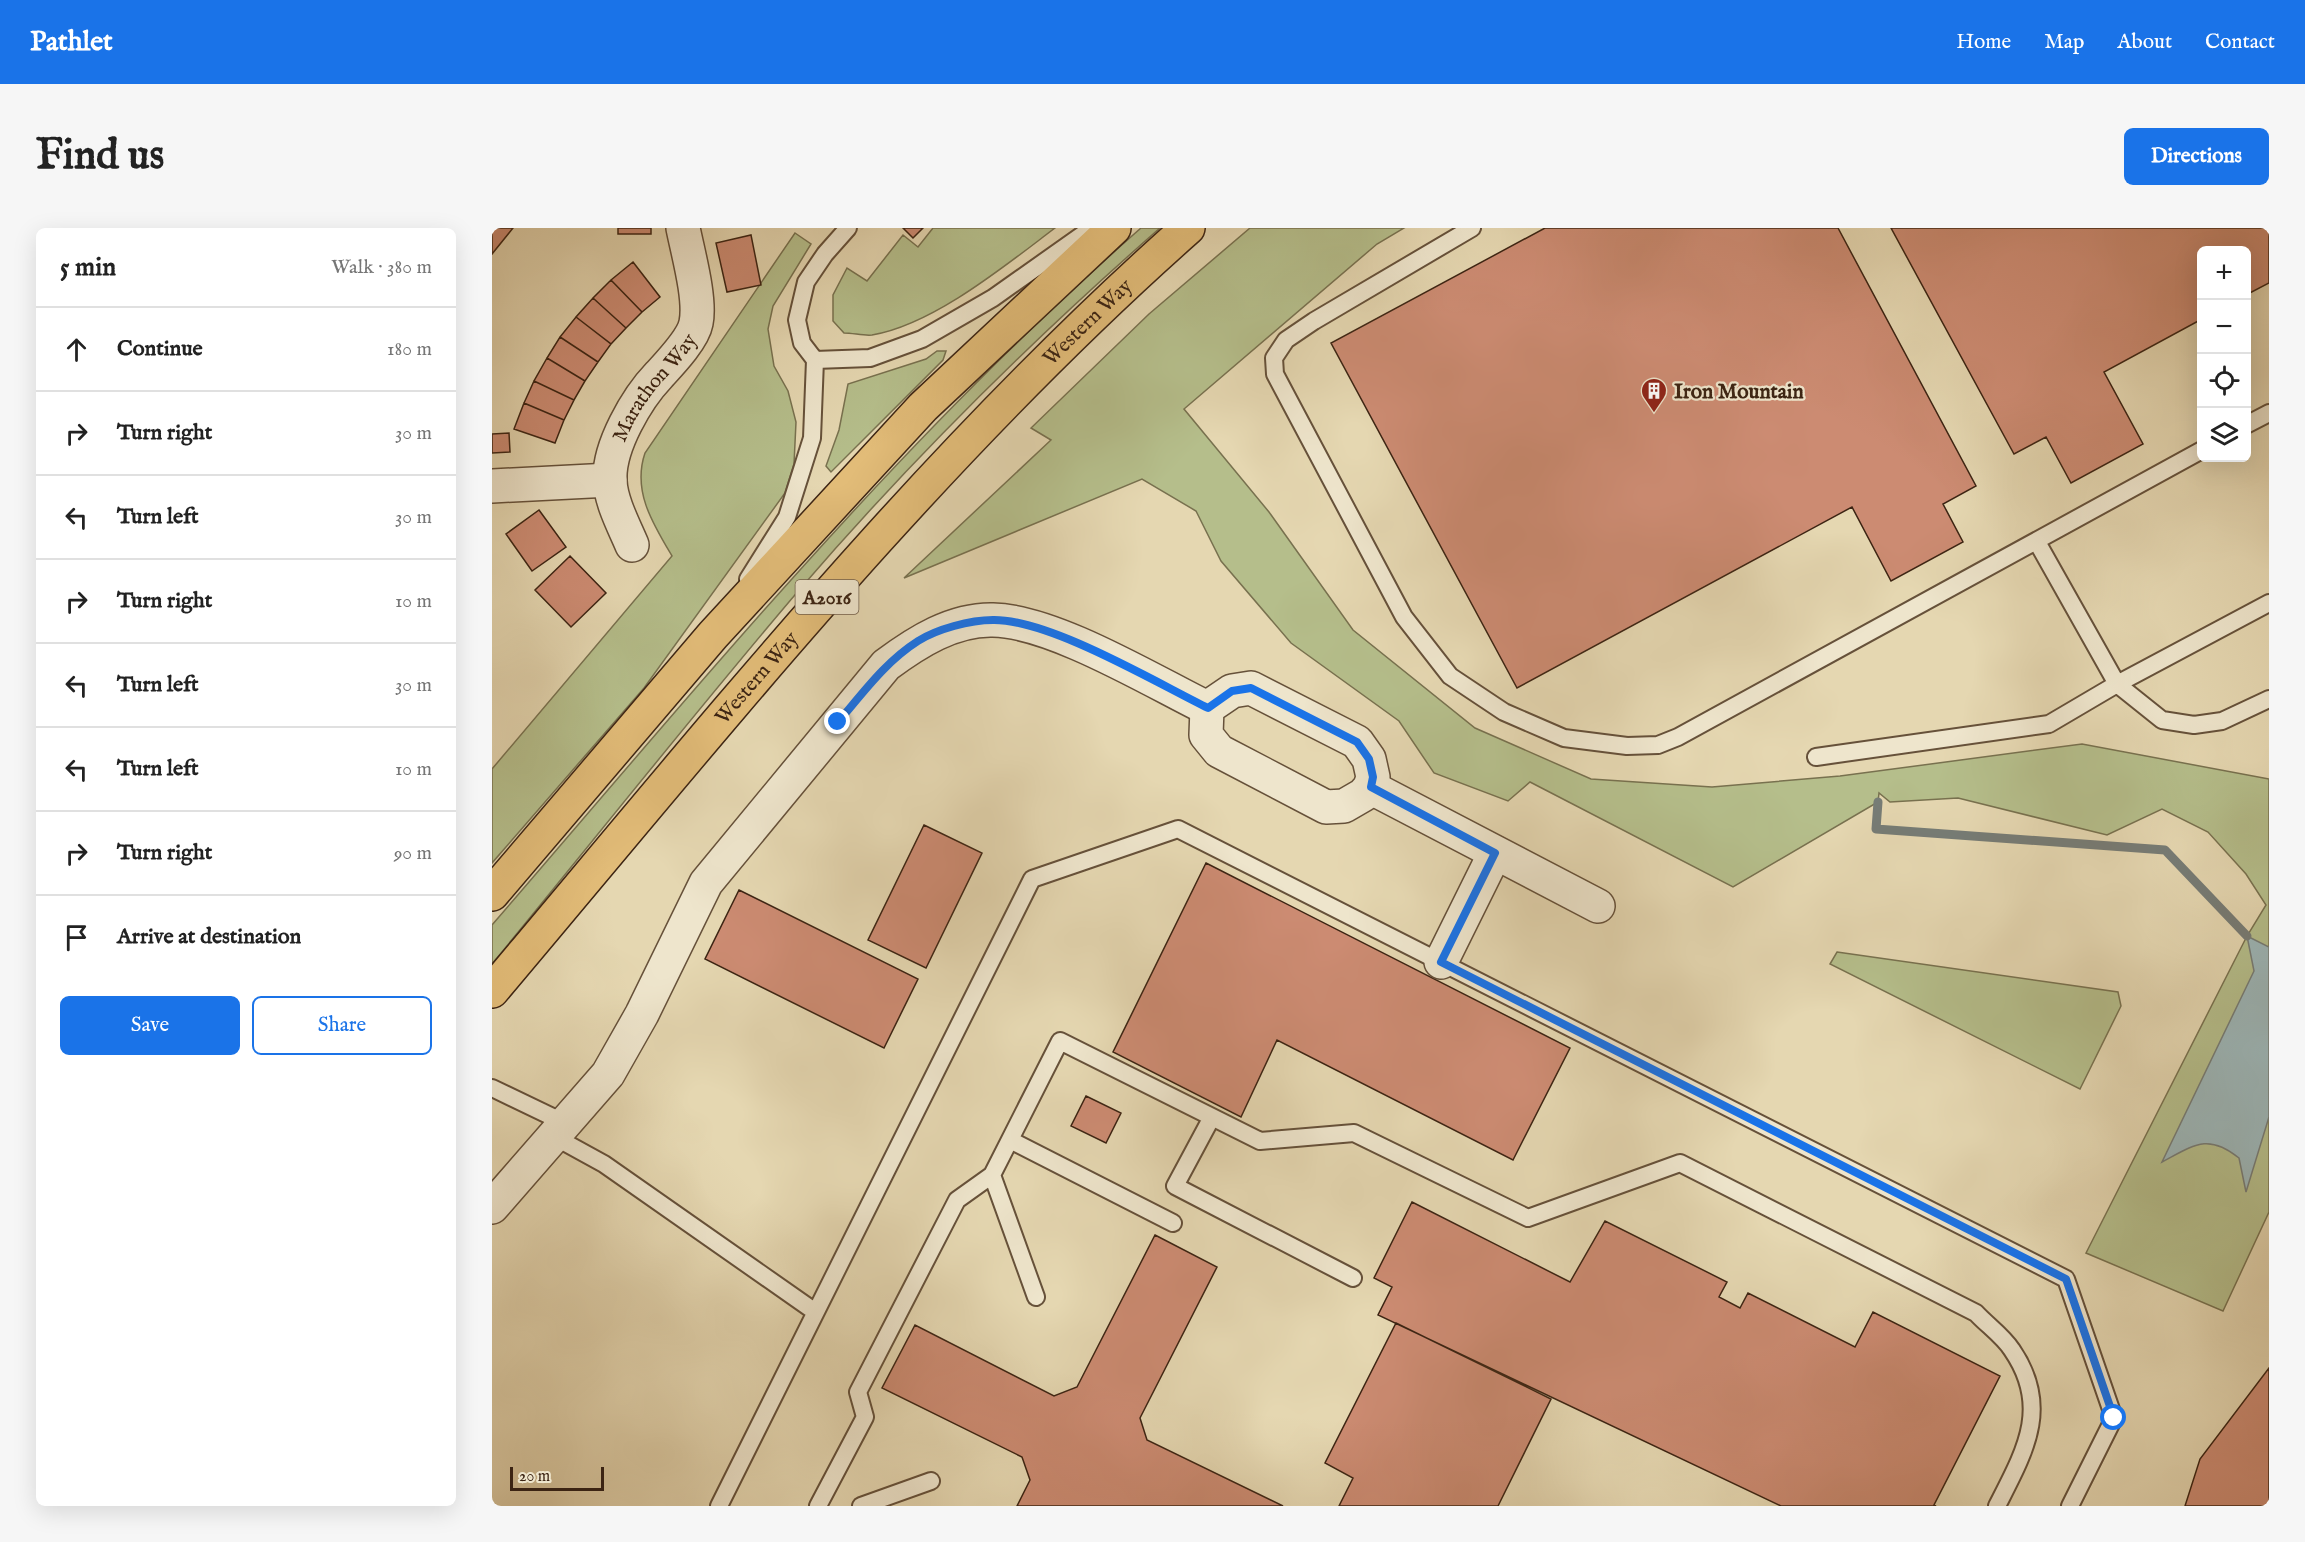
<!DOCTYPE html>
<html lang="en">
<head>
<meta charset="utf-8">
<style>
  :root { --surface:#fff; --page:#f6f6f6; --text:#222; --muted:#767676; --line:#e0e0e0; --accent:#1a73e8 }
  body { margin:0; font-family:"IM FELL English",serif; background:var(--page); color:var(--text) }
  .controls { position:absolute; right:18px; top:18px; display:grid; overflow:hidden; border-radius:9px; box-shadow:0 6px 24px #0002 }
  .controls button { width:54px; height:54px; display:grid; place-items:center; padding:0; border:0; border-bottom:2px solid var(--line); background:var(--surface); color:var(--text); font:30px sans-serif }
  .scale { position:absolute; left:18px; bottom:15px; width:94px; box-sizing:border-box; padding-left:6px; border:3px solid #3c2413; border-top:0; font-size:16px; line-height:21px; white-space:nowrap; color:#3c2413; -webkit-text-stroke:4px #eee5cc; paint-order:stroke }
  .stop { position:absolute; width:18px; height:18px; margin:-14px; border:4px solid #1a73e8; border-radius:50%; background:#fff }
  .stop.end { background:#1a73e8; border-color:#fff; box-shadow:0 2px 6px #0008 }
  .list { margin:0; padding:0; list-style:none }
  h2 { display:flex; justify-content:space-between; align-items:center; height:78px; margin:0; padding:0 24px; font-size:26px }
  h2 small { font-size:20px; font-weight:400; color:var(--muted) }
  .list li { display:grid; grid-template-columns:39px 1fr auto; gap:18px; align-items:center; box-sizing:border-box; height:84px; padding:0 24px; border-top:2px solid var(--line) }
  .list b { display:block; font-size:22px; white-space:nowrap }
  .list em { font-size:20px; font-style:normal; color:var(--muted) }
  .actions { display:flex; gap:12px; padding:18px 24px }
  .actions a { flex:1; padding:14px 0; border:2px solid var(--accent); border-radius:9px; text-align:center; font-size:21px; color:var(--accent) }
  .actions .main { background:var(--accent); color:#fff }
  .icon { flex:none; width:33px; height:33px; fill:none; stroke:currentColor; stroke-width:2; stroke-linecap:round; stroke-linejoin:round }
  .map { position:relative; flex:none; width:1777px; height:1278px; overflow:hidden; border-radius:9px }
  header { display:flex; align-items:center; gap:36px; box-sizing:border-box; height:84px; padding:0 30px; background:var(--accent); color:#fff }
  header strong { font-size:28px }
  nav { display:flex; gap:33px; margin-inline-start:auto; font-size:21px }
  .intro { display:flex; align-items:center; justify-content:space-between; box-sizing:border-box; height:144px; padding:0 36px }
  h1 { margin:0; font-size:42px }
  .button { padding:15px 27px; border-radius:9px; background:var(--accent); color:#fff; font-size:21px; font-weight:700 }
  main { display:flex; gap:36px; padding:0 36px }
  aside { flex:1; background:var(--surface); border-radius:9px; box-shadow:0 6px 24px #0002 }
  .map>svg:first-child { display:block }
  .green { fill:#b5be8b; stroke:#78714f; stroke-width:1.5 }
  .water { fill:#9cb6b8; stroke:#767c76; stroke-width:1.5 }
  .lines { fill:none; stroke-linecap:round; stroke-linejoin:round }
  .stream { stroke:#767c76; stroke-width:9 }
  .building { fill:#cc8b72; stroke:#3c2413; stroke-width:1.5 }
  .lane-casing { stroke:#66513a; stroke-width:20 }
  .street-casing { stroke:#66513a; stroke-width:36 }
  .primary-casing { stroke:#3c2413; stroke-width:36 }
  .lane { stroke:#eee5cc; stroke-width:16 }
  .street { stroke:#eee5cc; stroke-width:33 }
  .primary { stroke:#e2bc78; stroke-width:33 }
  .route { stroke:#1a73e8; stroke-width:8 }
  .labels { text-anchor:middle; stroke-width:4.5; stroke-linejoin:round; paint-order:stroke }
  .shield { fill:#eee5cc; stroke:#715e4a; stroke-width:1.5 }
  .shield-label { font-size:20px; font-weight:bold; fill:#3c2413 }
  .street-label { font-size:21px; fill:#3c2413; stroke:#eee5cc }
  .poi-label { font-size:21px; font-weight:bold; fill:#3c2413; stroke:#eee5cc; text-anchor:start }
</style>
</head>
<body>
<header>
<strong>Pathlet</strong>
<nav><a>Home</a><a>Map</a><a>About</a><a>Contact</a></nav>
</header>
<div class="intro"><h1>Find us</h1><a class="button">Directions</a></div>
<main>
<aside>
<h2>5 min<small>Walk · 380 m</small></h2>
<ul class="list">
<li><svg class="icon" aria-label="ahead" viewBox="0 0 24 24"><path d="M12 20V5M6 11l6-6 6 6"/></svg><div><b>Continue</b></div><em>180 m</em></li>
<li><svg class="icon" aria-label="right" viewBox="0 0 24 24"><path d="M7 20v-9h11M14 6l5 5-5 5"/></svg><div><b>Turn right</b></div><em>30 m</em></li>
<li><svg class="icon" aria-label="left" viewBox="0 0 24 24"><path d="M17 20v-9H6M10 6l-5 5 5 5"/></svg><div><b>Turn left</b></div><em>30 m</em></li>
<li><svg class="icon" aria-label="right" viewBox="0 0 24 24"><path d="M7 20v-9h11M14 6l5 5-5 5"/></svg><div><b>Turn right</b></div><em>10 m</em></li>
<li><svg class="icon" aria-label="left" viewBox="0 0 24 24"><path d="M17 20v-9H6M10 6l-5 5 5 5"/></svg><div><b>Turn left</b></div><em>30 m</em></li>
<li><svg class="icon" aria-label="left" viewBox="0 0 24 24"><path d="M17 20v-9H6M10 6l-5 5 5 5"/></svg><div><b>Turn left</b></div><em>10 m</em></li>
<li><svg class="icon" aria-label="right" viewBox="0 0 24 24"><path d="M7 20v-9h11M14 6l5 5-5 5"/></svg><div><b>Turn right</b></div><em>90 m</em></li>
<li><svg class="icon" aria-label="arrive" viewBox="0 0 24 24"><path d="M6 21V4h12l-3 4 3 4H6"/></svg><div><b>Arrive at destination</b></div></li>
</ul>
<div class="actions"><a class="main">Save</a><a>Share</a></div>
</aside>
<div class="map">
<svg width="1777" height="1278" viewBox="0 0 1777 1278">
  <rect width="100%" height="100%" fill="#e5d7b1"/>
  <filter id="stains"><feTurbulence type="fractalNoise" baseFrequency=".00333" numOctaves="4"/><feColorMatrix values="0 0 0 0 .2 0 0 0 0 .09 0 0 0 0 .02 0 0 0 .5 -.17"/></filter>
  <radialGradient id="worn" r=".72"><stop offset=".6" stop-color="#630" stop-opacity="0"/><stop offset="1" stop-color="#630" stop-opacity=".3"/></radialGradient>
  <path class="green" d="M441,0H563C514,37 441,97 380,107C372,108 361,105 352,105L341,93V67L355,40L375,53L411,7L426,19Z
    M649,0H668C540,112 419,232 308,361C203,484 103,611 0,736V697C208,456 409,210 649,0Z
    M758,0H912L885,16L692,181L777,284L861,402L983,500L1099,551L1220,559L1348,548L1590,516L1777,551V984L1731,1083L1594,1025L1755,708L1774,677L1754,646L1716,604L1670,581L1615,607L1466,570L1398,574L1387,565L1386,574L1241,659L1038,554L1016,573L942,545L907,493L799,415L729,333L704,283L650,251L412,350L559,212L539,200L657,86Z
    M303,5L319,16L281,78L276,101L282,138L296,163L304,194L302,236L293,265L152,460L0,635V541L180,328C161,296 140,263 153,225Z
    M445,123H454L451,132L339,244L334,238L347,202L356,156L434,131Z
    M1345,724L1626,764L1629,778L1588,861L1338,736Z"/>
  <path class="water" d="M1755,708L1777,719V889L1754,964L1747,930C1716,905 1702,917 1670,934L1762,743Z"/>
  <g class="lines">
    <path class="stream" d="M1386,574L1384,601L1673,622L1755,708"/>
  </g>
  <path class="building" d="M0,0H21L0,26Z
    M126,0H159V6H126Z
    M411,0H431L421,10Z
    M1053,0H1346L1484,258L1451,276L1471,314L1399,353L1360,279L1025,460L839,115Z
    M1399,0H1777V55L1754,67V22H1710V91L1612,144L1651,216L1579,255L1554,209L1522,226Z
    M259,7L269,57L235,64L224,15Z
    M141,34L168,69L150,84L119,52Z
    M119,52L150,84L134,100L101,70Z
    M101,70L134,100L119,116L84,89Z
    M84,89L119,116L106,134L68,109Z
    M68,109L106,134L93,153L55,130Z
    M55,130L93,153L82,172L42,153Z
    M42,153L82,172L72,192L32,175Z
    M32,175L72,192L63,215L22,201Z
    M17,205L18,224L0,225V206Z
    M47,282L74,319L40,343L14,306Z
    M78,328L114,365L79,399L43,362Z
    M432,597L490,625L434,740L376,712Z
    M714,635L1078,820L1021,932L785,812L749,889L621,824Z
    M247,662L426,751L392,820L213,731Z
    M594,868L629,885L614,915L579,898Z
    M920,974L1078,1054L1113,993L1235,1054L1227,1069L1248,1080L1256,1065L1363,1119L1381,1084L1508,1148L1442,1277L1444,1278H1289L886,1087L900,1059L882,1050Z
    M663,1007L725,1039L648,1190L655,1212L791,1278H525L538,1252L530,1229L390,1160L423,1097L562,1168L585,1159Z
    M904,1095L1059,1171L1006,1278H847L861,1250L833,1235Z
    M1777,1140V1278H1693L1708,1231Z"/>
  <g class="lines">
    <defs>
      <path id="lane" d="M980,0L822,93L794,112L782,130L783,146L912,389L958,448L1012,484L1072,510L1135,518L1166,517L1186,509L1710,222
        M323,132L378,130L430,111L501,70L600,0
        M1754,197L1777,185
        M256,351L295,289L320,210L323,132L310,115L305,92L314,54L333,26L356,0
        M1777,375L1625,456L1670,492L1702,497L1730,493L1777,471
        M1324,529L1557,496L1625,456L1545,314
        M0,860L73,895
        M720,889L683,958L861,1050
        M61,908L112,936L322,1083
        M518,912L681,995
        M500,947L544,1069
        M227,1278L540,651L686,601L1574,1051L1622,1190L1578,1278
        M326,1278L373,1189L366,1164L465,972L500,947L568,813L768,913L862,905L1036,990L1188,935L1484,1085C1495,1097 1511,1108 1520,1122C1559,1179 1533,1223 1505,1278
        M369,1278L439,1253"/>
      <g id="street">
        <path d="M0,258L118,252"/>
        <path id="s1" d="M140,317C132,298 119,274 118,253C116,219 145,170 167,147C178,135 201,111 204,95C209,71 196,25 191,0"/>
        <path d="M759,460L865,514L877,531L881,549L878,559L871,567L852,578L834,579L727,523L714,507L715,480L740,463Z"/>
        <path d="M878,559L1106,678"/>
        <path d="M949,734L1003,625"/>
        <path d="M0,979L116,846L150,786L214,655L394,437C425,414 461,391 501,392C561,393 660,453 715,480"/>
      </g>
      <g id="primary">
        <path d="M0,666L221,407L431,179L622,0"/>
        <path id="s2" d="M0,763C222,500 438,228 696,0"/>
      </g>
    </defs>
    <use href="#lane" class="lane-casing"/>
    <use href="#street" class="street-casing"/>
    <use href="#primary" class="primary-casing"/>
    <use href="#lane" class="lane"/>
    <use href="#street" class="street"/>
    <use href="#primary" class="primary"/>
  </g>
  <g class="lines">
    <path class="route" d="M346,494C371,465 393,434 426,413C445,401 478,392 501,392C557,391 663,454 716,480L740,463L759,460L865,514L877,531L881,549L879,559L1003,625L949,734L1574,1051L1622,1190"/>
  </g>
  <defs>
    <symbol id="building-pin" viewBox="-11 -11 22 30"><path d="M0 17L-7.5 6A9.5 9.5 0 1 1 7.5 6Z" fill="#8f2418" stroke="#eee5cc"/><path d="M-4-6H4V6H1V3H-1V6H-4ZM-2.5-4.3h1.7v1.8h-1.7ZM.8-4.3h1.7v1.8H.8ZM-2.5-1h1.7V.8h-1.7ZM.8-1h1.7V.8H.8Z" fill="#fff"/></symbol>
  </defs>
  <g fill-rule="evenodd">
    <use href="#building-pin" x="1147" y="148" width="30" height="40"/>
  </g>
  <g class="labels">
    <rect class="shield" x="303.5" y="352" width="63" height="34" rx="4.5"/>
    <g class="shield-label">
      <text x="335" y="376">A2016</text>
    </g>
    <g class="street-label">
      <text dy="7" stroke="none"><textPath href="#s2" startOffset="896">Western Way</textPath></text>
      <text dy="7" stroke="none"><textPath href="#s1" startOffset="174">Marathon Way</textPath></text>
      <text dy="7" stroke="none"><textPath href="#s2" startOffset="410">Western Way</textPath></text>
    </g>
    <g class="poi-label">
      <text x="1182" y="170">Iron Mountain</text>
    </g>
  </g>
  <rect width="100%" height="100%" filter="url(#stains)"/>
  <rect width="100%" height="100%" fill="url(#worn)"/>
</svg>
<div class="controls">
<button>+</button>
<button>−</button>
<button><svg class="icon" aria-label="locate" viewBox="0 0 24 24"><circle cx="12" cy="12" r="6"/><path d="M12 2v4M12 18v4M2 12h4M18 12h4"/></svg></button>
<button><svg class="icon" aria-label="layers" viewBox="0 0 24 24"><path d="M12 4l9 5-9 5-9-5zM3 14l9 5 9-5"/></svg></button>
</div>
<div class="scale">20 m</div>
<div class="stop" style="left:1622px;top:1190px"></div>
<div class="stop end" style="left:346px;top:494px"></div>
</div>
</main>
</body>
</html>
